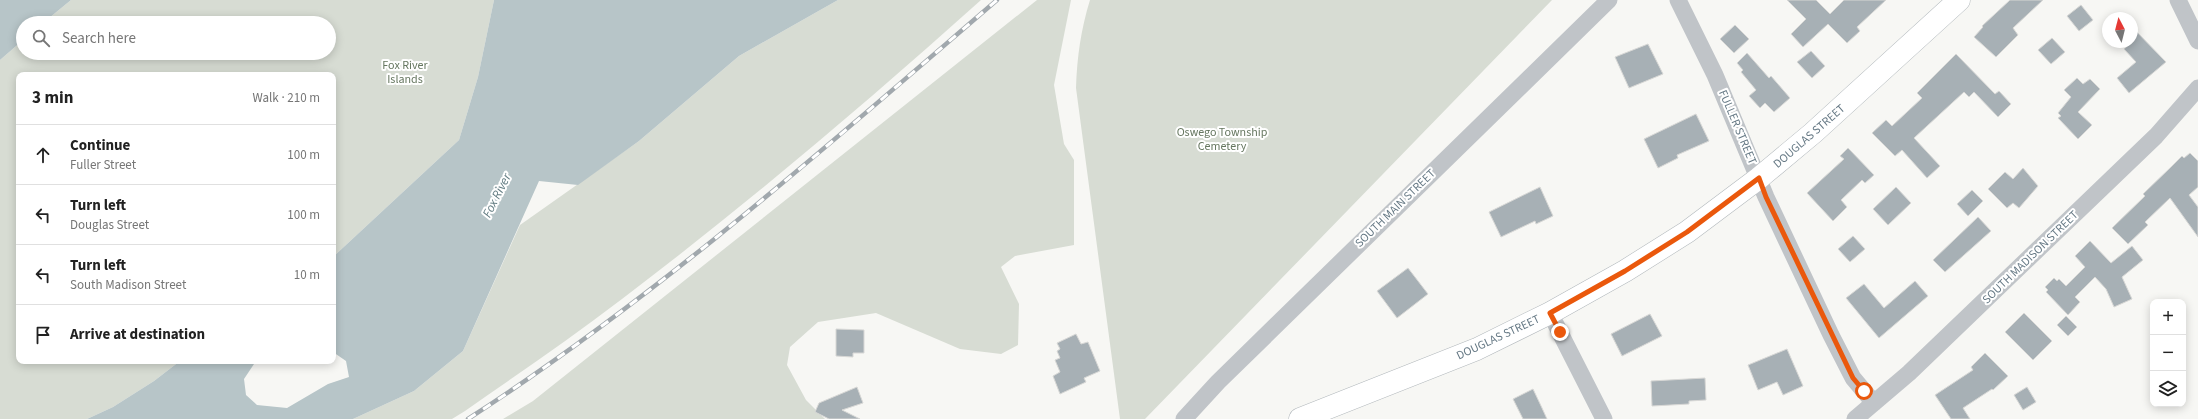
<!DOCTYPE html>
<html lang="en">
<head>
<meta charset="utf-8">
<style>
  :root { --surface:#fff; --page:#f6f6f6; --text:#222; --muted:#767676; --line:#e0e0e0 }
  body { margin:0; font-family:"Source Sans 3",sans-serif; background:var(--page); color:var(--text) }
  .controls { position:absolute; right:12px; bottom:12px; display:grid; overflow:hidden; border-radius:8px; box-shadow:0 2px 10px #0003 }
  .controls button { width:36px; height:36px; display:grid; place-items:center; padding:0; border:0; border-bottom:1px solid var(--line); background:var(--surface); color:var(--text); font:20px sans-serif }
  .compass { position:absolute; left:2102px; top:12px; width:36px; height:36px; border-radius:50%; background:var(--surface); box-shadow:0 2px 10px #0003; rotate:353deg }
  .stop { position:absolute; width:12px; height:12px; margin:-9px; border:3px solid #ea580c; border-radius:50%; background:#fff }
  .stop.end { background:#ea580c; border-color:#fff; box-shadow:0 1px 4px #0008 }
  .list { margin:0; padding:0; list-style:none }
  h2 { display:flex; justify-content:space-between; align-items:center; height:52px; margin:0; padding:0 16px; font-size:17px }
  h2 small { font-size:13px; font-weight:400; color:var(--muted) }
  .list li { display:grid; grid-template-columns:26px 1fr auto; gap:12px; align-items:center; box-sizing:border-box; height:60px; padding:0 16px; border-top:1px solid var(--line) }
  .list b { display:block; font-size:15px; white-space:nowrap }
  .list p { margin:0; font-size:13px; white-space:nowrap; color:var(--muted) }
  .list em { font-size:13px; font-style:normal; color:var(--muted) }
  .icon { flex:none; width:22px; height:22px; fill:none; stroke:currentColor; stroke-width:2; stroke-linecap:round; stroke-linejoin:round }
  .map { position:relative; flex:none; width:2198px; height:419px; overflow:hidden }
  .search { position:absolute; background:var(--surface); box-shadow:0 2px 10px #0003; left:16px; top:16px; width:320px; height:44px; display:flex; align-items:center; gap:10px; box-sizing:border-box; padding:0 14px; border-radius:22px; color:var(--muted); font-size:15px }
  .panel { position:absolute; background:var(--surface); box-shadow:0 2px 10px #0003; left:16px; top:72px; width:320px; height:292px; border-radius:8px }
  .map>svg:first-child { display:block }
  .green { fill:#d7dcd3 }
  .water { fill:#b7c5c8 }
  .building { fill:#a7b0b5; stroke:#d8d8d6 }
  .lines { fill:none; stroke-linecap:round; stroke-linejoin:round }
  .secondary-casing { stroke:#b2b8bc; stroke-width:23 }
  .street { stroke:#c0c4c8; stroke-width:17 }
  .secondary { stroke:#fff; stroke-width:22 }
  .rail-casing { stroke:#a1a8ad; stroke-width:4.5 }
  .rail { stroke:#fff; stroke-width:3; stroke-dasharray:9; stroke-linecap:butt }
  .route { stroke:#ea580c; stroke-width:5 }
  .labels { text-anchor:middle; stroke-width:4; stroke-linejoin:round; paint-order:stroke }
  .park-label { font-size:12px; fill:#667760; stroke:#fff }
  .street-label { font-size:12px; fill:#667985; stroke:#fff }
  .water-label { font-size:13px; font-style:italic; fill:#617b81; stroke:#fff }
</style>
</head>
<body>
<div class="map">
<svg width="2198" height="419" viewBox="0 0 2198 419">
  <rect width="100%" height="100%" fill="#f7f7f4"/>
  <path class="green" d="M71,0H494L478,77L459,140L333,257V75H19V361H180L154,381L113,407L87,419H0V60L23,40V53H329V23H43Z
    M838,0H981C865,104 746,205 622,299C571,338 518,374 465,411L452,419H353L414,391L463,351L520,225L639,141L739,56Z
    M1037,0H1071L1054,85L1064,144L1074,160V245L1015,256L1001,267L1019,304L1018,345L1001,354L960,349L876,313L818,322L790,347L787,365L806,400L825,419H503L533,401Z
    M1090,0H1552L1145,419H1120L1076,88C1077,57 1081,29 1090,0Z"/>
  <path class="water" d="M0,0H71L43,23H23V40L0,60Z
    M494,0H838L739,56L639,141L578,185L539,181L463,351L414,391L353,419H87L113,407L154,381L180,361H258L254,364L244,379L246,395L257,405L287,408L328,384L349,377L346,361L333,352V257L459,140L478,77Z"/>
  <path class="building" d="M1787,0H1816L1830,14L1844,0H1886L1857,27L1860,31L1847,43L1828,24L1803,47L1791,34L1806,19Z
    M2010,0H2043L2013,28L2018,35L1996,57L1974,37L1983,27L1982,26Z
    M2081,5L2093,20L2079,31L2067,16Z
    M1735,25L1749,39L1734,53L1720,39Z
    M2132,27L2166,62L2129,93L2117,78L2136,62L2124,49L2132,42Z
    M2052,38L2065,52L2051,64L2038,50Z
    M1648,44L1663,74L1629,88L1615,57Z
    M1811,51L1825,66L1812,78L1797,62Z
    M1747,53L1769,78L1771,76L1790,98L1774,112L1765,103L1760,108L1749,96L1756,90L1741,72L1743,70L1737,63Z
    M1956,54L1995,94L1999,91L2011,104L1998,117L1974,92L1969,97L1964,92L1914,138L1940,166L1927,178L1902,150L1895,156L1872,133L1886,120L1892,126L1922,98L1917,93Z
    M2077,78L2083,84L2090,79L2100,89L2078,112L2092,125L2078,139L2058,118L2061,116L2058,113L2071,97L2064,90Z
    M1696,114L1709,141L1677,155L1678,158L1658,168L1644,139Z
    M1848,148L1874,175L1865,183L1862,180L1841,200L1847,207L1833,221L1807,193L1844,159L1840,156Z
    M2190,153L2198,161V187L2189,195L2198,207V237L2170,198L2145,222L2148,225L2128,244L2112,228L2145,196L2143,194L2171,167L2182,156L2184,158Z
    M2023,168L2038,186L2019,208L2013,203L2007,208L1988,189L2005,172L2013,179Z
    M1540,187L1553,216L1536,224L1535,221L1501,237L1489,212Z
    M1896,187L1911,203L1888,225L1873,209Z
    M1972,190L1983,201L1968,216L1957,204Z
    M1978,217L1991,231L1945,272L1933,260Z
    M1853,236L1865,249L1850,262L1838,249Z
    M2090,241L2111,263L2132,246L2143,260L2122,277L2132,299L2114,307L2106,289L2095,277L2075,297L2080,302L2068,315L2046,292L2048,290L2045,287L2054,278L2057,281L2059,279L2066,286L2085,267L2075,256Z
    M1408,268L1428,294L1397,318L1377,291Z
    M1915,281L1928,296L1879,338L1846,298L1864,284L1884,308Z
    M2024,313L2052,341L2033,360L2005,332Z
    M1650,314L1662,336L1622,356L1611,334Z
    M2066,316L2077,327L2068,336L2057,325Z
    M836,329L864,330V353H853V357L836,356Z
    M1076,334L1081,344L1088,342L1100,371L1084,378L1086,382L1060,394L1053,376L1060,372L1055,360L1060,358L1057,351L1060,349L1057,343Z
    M1787,349L1803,386L1783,395L1777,382L1758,390L1748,365Z
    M1985,353L2008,376L1993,390L1992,389L1963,408L1970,419H1951L1935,395L1973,370L1971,367Z
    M1705,378L1706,400L1689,401V404L1652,406L1651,381Z
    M857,387L863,403L842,410L860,419H829L815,412L819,403Z
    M2027,387L2036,402L2023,410L2014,395Z
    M1533,389L1542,408L1547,419H1523L1513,399Z"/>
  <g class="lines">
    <defs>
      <path id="secondary" d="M1300,419L1477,349L1550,313L1625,271L1687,232L1759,178L1813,133L1959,0"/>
    </defs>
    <use href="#secondary" class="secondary-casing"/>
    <path class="street" d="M1678,0L1715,75L1766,197L1831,335L1853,378L1874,403
      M2178,0L2198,41
      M1550,313L1604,419
      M1184,419L1218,382L1609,0
      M1855,419L1909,373L2156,136L2198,88"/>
    <use href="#secondary" class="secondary"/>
    <defs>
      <path id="rail" d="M468,419C658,296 826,147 997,0"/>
    </defs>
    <use href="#rail" class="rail-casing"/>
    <use href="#rail" class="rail"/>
  </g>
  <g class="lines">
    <path class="route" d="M1560,332L1550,313L1625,271L1687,232L1759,178L1766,197L1853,378L1864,391"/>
  </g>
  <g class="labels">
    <g class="park-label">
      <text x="405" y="69">Fox River<tspan x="405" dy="14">Islands</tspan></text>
      <text x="1222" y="136">Oswego Township<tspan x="1222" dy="14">Cemetery</tspan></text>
    </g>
    <g class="street-label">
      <text transform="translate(1738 127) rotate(67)" y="4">FULLER STREET</text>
      <text transform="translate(1809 136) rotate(-41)" y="4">DOUGLAS STREET</text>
      <text transform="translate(1395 208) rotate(-44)" y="4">SOUTH MAIN STREET</text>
      <text transform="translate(2030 257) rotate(-44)" y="4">SOUTH MADISON STREET</text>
      <text transform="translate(1498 337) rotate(-25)" y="4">DOUGLAS STREET</text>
    </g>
    <g class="water-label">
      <text transform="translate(496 195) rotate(-63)" y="5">Fox River</text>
    </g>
  </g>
</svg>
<div class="controls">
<button>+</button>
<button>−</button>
<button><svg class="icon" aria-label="layers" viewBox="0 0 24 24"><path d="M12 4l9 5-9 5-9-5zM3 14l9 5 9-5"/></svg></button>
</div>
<svg class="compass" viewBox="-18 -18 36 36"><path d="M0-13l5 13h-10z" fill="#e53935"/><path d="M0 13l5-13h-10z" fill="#767676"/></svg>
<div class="stop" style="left:1864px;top:391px"></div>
<div class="stop end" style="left:1560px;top:332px"></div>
<div class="search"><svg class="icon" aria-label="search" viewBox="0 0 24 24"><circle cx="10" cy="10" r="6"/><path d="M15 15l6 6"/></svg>Search here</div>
<section class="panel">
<h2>3 min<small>Walk · 210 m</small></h2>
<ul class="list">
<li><svg class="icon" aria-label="ahead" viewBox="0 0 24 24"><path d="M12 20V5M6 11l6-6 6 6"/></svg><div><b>Continue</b><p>Fuller Street</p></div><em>100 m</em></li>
<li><svg class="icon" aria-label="left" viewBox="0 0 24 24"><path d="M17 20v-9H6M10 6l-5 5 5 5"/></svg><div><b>Turn left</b><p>Douglas Street</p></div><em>100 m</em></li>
<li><svg class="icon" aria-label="left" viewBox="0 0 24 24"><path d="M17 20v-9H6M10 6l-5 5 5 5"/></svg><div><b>Turn left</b><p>South Madison Street</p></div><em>10 m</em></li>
<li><svg class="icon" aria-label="arrive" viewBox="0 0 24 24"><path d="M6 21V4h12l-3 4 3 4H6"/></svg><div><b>Arrive at destination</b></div></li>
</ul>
</section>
</div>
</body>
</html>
